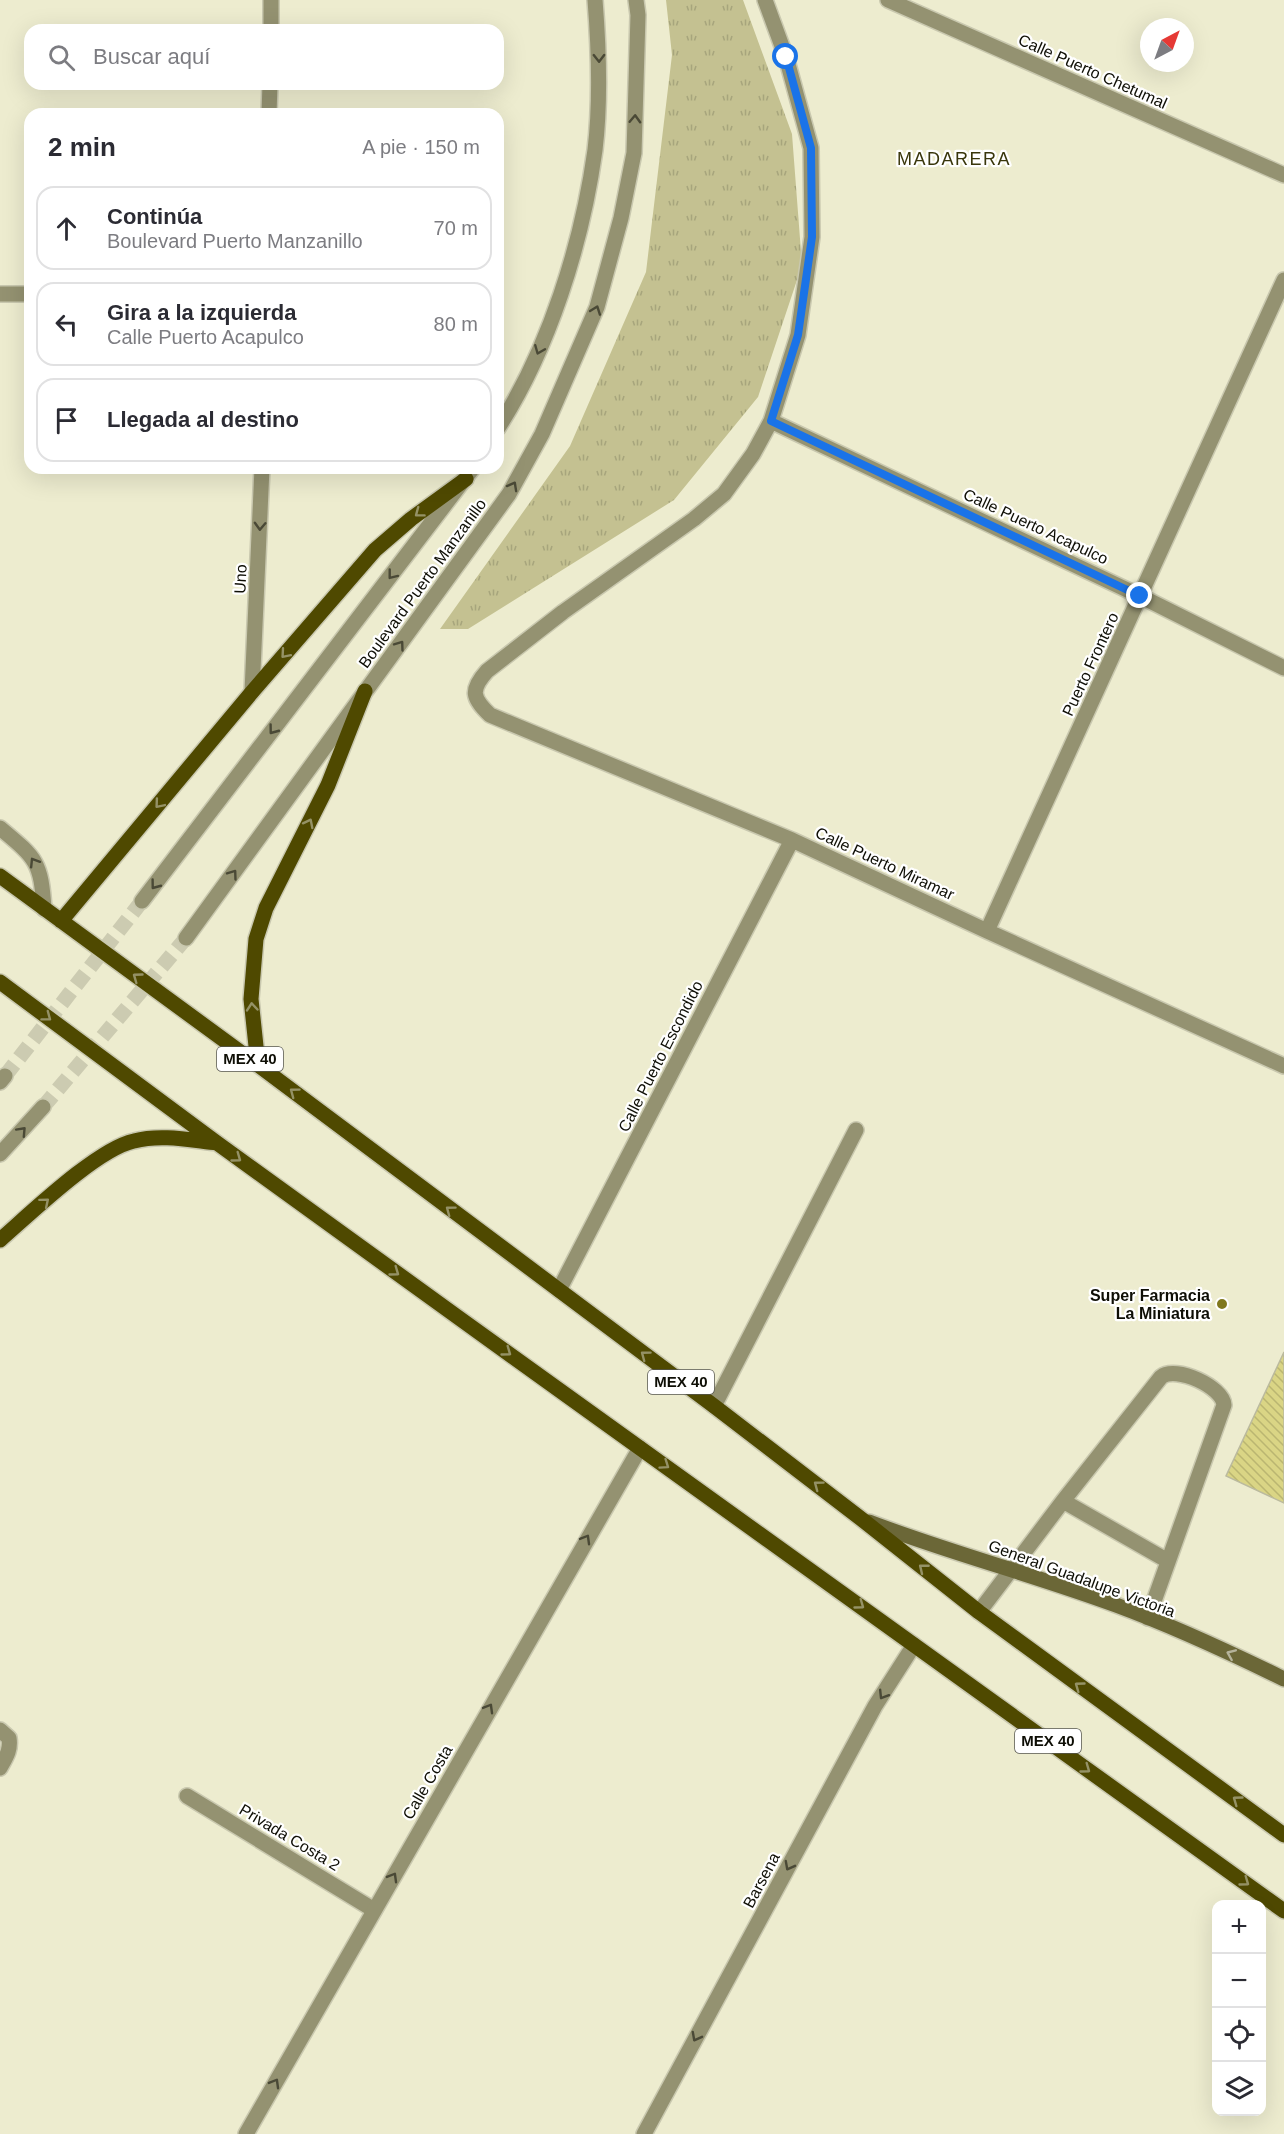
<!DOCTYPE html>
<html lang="es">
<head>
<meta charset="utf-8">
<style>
  :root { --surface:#fff; --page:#f2f2f3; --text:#2b2b33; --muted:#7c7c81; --line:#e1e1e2 }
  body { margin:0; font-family:Arial,sans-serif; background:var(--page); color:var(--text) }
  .controls { position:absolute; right:18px; bottom:18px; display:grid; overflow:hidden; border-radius:12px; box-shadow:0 6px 24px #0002 }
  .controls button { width:54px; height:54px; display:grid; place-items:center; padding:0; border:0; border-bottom:2px solid var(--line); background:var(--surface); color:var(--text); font:30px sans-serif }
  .compass { position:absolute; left:1140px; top:18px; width:54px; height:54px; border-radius:50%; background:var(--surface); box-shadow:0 6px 24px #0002; rotate:41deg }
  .stop { position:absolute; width:18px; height:18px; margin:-14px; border:4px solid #1a73e8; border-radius:50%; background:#fff }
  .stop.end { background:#1a73e8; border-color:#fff; box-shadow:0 2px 6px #0008 }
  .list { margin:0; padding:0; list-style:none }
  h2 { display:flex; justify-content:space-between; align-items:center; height:78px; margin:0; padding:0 24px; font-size:26px }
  h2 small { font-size:20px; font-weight:400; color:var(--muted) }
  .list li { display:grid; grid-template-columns:39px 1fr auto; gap:18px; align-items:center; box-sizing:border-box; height:84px; margin:0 12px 12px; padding:0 12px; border:2px solid var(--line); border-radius:18px }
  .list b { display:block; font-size:22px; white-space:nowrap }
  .list p { margin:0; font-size:20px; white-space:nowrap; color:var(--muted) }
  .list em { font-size:20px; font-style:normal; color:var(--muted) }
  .icon { flex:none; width:33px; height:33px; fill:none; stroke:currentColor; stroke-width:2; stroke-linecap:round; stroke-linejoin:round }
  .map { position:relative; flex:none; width:1284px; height:2134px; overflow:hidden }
  .search { position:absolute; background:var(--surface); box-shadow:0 6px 24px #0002; left:24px; top:24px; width:480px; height:66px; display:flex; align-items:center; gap:15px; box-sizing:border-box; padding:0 21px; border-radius:18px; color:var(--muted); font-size:22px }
  .panel { position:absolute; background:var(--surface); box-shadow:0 6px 24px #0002; left:24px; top:108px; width:480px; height:366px; border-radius:18px }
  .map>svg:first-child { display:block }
  .park { fill:url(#park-tufts) }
  .building { fill:url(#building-back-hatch); stroke:#bbba9e; stroke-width:1.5 }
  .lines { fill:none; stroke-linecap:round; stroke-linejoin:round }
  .tertiary-tunnel { stroke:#cccbb1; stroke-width:15; stroke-dasharray:15 8; stroke-linecap:butt }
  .service-casing { stroke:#c9c8af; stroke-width:18 }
  .minor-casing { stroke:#c9c8af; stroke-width:18 }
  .tertiary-casing { stroke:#c9c8af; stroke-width:18 }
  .secondary-casing { stroke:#c9c8af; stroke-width:18 }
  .primary-casing { stroke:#c9c8af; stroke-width:18 }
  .service { stroke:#949271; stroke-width:15 }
  .minor { stroke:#949271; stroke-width:15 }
  .tertiary { stroke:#949271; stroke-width:15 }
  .secondary { stroke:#6b6737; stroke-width:15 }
  .primary { stroke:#4f4900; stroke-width:15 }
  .oneway { stroke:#4a4936 }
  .oneway2 { stroke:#959266 }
  .oneway3 { stroke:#b5b39b }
  .route { stroke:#1a73e8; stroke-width:8 }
  .poi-dot { fill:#80781e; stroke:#fff; stroke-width:2 }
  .labels { text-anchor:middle; stroke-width:4.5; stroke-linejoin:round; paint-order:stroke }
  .shield { fill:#fff; stroke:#565650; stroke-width:1.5 }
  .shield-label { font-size:15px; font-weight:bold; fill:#0e0e05 }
  .street-label { font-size:16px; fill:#0e0e05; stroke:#fff }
  .poi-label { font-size:16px; font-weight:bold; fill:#0e0e05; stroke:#fff; text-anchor:end }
  .neighbourhood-label { font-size:18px; letter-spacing:1.5px; fill:#39360b; stroke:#fff }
</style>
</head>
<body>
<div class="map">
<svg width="1284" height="2134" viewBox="0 0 1284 2134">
  <defs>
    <pattern id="park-tufts" width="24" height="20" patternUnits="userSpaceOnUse" patternTransform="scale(1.5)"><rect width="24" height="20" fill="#c4c191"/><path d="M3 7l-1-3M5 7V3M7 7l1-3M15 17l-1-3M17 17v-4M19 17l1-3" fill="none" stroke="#a7a57c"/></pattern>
    <pattern id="building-back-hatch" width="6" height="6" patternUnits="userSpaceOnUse" patternTransform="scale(1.5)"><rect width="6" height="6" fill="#dad585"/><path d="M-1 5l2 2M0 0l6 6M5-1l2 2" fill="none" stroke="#bab671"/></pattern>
  </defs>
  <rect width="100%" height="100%" fill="#edeccf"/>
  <path class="park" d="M666,0H743L792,134L802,265L758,397L674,500L468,629H440L570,446L646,272L672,55Z"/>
  <path class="building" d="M1284,1352V1503L1226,1476Z"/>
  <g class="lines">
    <path class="tertiary-tunnel" d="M5,1076L142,901
      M43,1107L186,938"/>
    <defs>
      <path id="service" d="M714,1406L856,1130
        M1063,1501L1168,1561
        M979,1612L1063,1501L1161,1377C1176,1365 1223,1387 1224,1405L1148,1618
        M187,1796L374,1910"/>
      <path id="minor" d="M765,0L786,57L811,148L812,237L798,335L771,421L753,454L724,494L694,519L563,612L487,671C470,690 472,698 490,715L792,840L987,931L1284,1066
        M888,0L1284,175
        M271,30V0
        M269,114L270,84
        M0,294H30
        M771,421L1140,596L1284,668
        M252,692L262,468
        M987,931L1284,280
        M559,1290L792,840
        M0,1730L9,1738C11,1750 6,1757 0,1768
        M246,2134L640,1448
        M644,2134L875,1706L914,1645"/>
      <path id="tertiary" d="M498,428C549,349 582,244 595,150C601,100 599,50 595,0
        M0,828C36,858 41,861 44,909
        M142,901L473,468
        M186,938L509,494L542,434L597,307L621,218L634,153L638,15L636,0
        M0,1082L5,1076
        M0,1154L43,1107"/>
      <path id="secondary" d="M869,1522C950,1553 1035,1575 1116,1605C1173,1626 1229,1652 1284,1679"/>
      <path id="primary" d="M0,876L258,1065L714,1406L864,1521L979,1612L1284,1835
        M61,921L252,692L375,550L411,519L466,479
        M0,982L217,1143L459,1318L1284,1911
        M258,1065L251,999L256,939L266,908L328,785L365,691
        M0,1240C30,1214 97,1149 134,1141C161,1134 189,1140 217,1143"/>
    </defs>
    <use href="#service" class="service-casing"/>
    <use href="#minor" class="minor-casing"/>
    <use href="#tertiary" class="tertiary-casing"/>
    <use href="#secondary" class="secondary-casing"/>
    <use href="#primary" class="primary-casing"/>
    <use href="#service" class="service"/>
    <use href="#minor" class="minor"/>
    <use href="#tertiary" class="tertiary"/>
    <use href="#secondary" class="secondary"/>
    <use href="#primary" class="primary"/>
  </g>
  <defs><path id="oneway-chevron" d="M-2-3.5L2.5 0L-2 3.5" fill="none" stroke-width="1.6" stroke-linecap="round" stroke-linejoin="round" transform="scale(1.5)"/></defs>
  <g class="oneway">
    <use href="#oneway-chevron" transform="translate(599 58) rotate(89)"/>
    <use href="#oneway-chevron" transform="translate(635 119) rotate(-88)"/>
    <use href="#oneway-chevron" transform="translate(596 310) rotate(-70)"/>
    <use href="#oneway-chevron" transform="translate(539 350) rotate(112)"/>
    <use href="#oneway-chevron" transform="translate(513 486) rotate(-61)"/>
    <use href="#oneway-chevron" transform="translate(260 526) rotate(92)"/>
    <use href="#oneway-chevron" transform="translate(392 575) rotate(128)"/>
    <use href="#oneway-chevron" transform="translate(400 645) rotate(-54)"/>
    <use href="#oneway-chevron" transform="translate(273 730) rotate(127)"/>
    <use href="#oneway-chevron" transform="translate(34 862) rotate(-122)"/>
    <use href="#oneway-chevron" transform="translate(233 874) rotate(-54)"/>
    <use href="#oneway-chevron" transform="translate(155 885) rotate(127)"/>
    <use href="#oneway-chevron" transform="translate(22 1131) rotate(-47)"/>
    <use href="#oneway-chevron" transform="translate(586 1539) rotate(-60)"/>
    <use href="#oneway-chevron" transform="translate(883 1695) rotate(122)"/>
    <use href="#oneway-chevron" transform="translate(489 1708) rotate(-60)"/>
    <use href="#oneway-chevron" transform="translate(789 1866) rotate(118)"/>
    <use href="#oneway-chevron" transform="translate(393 1877) rotate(-60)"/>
    <use href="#oneway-chevron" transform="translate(696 2037) rotate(118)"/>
    <use href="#oneway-chevron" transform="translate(275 2083) rotate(-60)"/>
  </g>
  <g class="oneway2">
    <use href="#oneway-chevron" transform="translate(419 513) rotate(143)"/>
    <use href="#oneway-chevron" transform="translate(285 654) rotate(131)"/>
    <use href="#oneway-chevron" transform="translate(159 804) rotate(130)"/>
    <use href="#oneway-chevron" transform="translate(309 823) rotate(-63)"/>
    <use href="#oneway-chevron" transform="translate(137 977) rotate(-144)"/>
    <use href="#oneway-chevron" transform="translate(252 1007) rotate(-95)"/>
    <use href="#oneway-chevron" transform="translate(47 1017) rotate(37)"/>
    <use href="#oneway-chevron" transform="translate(294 1092) rotate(-143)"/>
    <use href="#oneway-chevron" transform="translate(237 1158) rotate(36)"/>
    <use href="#oneway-chevron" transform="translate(45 1202) rotate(-40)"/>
    <use href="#oneway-chevron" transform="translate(450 1210) rotate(-143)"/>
    <use href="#oneway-chevron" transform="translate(395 1272) rotate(36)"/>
    <use href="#oneway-chevron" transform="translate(507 1352) rotate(36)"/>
    <use href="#oneway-chevron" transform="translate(645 1355) rotate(-143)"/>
    <use href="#oneway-chevron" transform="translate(665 1465) rotate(35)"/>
    <use href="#oneway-chevron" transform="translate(818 1485) rotate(-143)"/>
    <use href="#oneway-chevron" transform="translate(923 1568) rotate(-141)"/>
    <use href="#oneway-chevron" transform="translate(860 1605) rotate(36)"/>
    <use href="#oneway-chevron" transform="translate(1079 1686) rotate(-144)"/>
    <use href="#oneway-chevron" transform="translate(1086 1769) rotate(36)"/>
    <use href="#oneway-chevron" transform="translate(1237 1800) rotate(-144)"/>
    <use href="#oneway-chevron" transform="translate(1245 1882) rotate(36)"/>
  </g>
  <use class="oneway3" href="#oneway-chevron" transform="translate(1231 1654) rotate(-157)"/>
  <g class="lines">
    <path class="route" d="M786,57L811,148L812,237L798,335L771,421L1140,596"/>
  </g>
  <circle class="poi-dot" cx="1222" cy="1304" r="6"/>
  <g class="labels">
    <g class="shield">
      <rect x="217" y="1047" width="66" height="24" rx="4.5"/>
      <rect x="648" y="1370" width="66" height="24" rx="4.5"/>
      <rect x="1015" y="1729" width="66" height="24" rx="4.5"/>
    </g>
    <g class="shield-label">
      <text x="250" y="1064">MEX 40</text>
      <text x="681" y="1387">MEX 40</text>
      <text x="1048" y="1746">MEX 40</text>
    </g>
    <g class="street-label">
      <text transform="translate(1093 71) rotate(24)" y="6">Calle Puerto Chetumal</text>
      <text transform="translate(1036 526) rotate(25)" y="6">Calle Puerto Acapulco</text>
      <text transform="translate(240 579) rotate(-87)" y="6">Uno</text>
      <text transform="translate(422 583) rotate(-54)" y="6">Boulevard Puerto Manzanillo</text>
      <text transform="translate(1090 664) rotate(-65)" y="6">Puerto Frontero</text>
      <text transform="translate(885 863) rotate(25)" y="6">Calle Puerto Miramar</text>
      <text transform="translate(660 1056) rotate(-63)" y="6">Calle Puerto Escondido</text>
      <text transform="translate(1082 1578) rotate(20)" y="6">General Guadalupe Victoria</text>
      <text transform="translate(427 1782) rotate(-60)" y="6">Calle Costa</text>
      <text transform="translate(290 1837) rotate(31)" y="6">Privada Costa 2</text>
      <text transform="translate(761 1880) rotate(-62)" y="6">Barsena</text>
    </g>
    <g class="poi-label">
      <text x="1210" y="1301">Super Farmacia<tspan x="1210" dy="18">La Miniatura</tspan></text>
    </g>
    <g class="neighbourhood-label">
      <text x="954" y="165">MADARERA</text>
    </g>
  </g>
</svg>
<div class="controls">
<button>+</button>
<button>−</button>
<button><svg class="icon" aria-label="locate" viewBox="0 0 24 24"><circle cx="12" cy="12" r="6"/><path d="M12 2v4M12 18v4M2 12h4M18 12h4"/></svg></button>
<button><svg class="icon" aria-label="layers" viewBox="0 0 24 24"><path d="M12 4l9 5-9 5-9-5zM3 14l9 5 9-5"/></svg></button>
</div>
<svg class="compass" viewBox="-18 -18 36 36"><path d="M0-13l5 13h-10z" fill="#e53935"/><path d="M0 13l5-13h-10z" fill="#7c7c81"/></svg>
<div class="stop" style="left:786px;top:57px"></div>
<div class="stop end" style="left:1140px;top:596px"></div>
<div class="search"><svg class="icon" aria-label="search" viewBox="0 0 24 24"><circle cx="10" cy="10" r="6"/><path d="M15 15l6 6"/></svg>Buscar aquí</div>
<section class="panel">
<h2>2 min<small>A pie · 150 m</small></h2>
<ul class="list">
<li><svg class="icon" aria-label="ahead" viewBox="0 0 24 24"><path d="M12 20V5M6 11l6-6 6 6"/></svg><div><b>Continúa</b><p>Boulevard Puerto Manzanillo</p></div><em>70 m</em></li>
<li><svg class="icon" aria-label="left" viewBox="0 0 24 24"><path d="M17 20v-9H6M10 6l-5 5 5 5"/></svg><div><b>Gira a la izquierda</b><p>Calle Puerto Acapulco</p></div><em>80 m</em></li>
<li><svg class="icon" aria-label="arrive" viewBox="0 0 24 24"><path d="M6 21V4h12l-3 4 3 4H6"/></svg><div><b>Llegada al destino</b></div></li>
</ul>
</section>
</div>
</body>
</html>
